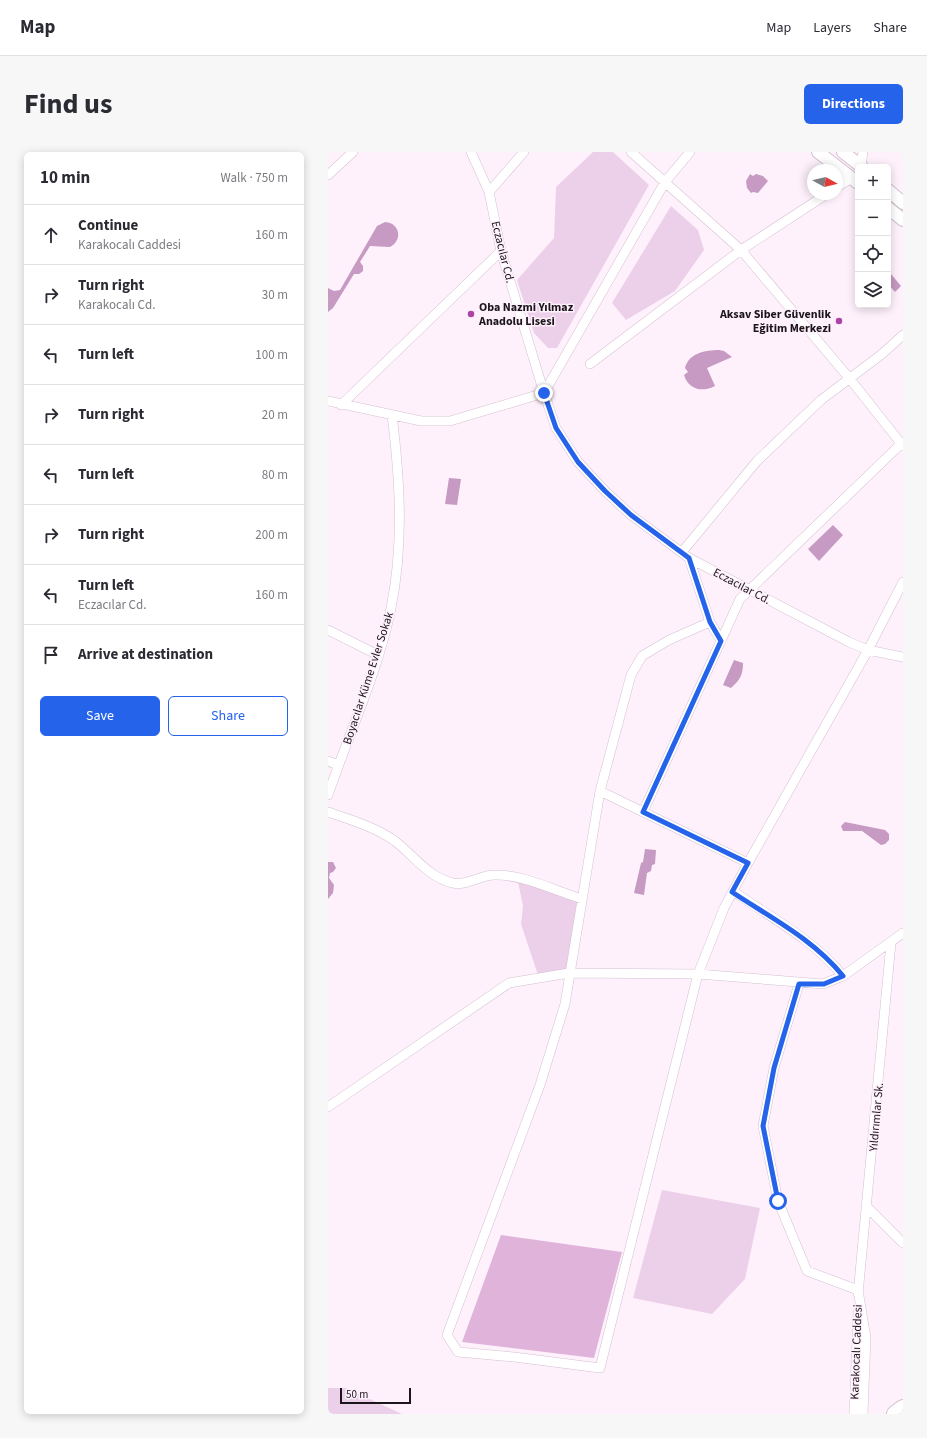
<!DOCTYPE html>
<html lang="en">
<head>
<meta charset="utf-8">
<style>
  :root { --surface:#fff; --page:#f7f7f7; --text:#2b2b33; --muted:#7c7c81; --line:#e1e1e2; --accent:#2563eb }
  body { margin:0; font-family:"Source Sans 3",sans-serif; background:var(--page); color:var(--text) }
  .controls { position:absolute; right:12px; top:12px; display:grid; overflow:hidden; border-radius:6px; box-shadow:0 2px 10px #0003 }
  .controls button { width:36px; height:36px; display:grid; place-items:center; padding:0; border:0; border-bottom:1px solid var(--line); background:var(--surface); color:var(--text); font:20px sans-serif }
  .compass { position:absolute; left:479px; top:12px; width:36px; height:36px; border-radius:50%; background:var(--surface); box-shadow:0 2px 10px #0003; rotate:98deg }
  .scale { position:absolute; left:12px; bottom:10px; width:71px; box-sizing:border-box; padding-left:4px; border:2px solid #1c161c; border-top:0; font-size:11px; line-height:14px; white-space:nowrap; color:#1c161c; -webkit-text-stroke:3px #fef1fc; paint-order:stroke }
  .stop { position:absolute; width:12px; height:12px; margin:-9px; border:3px solid #2563eb; border-radius:50%; background:#fff }
  .stop.end { background:#2563eb; border-color:#fff; box-shadow:0 1px 4px #0008 }
  .list { margin:0; padding:0; list-style:none }
  h2 { display:flex; justify-content:space-between; align-items:center; height:52px; margin:0; padding:0 16px; font-size:17px }
  h2 small { font-size:13px; font-weight:400; color:var(--muted) }
  .list li { display:grid; grid-template-columns:26px 1fr auto; gap:12px; align-items:center; box-sizing:border-box; height:60px; padding:0 16px; border-top:1px solid var(--line) }
  .list b { display:block; font-size:15px; white-space:nowrap }
  .list p { margin:0; font-size:13px; white-space:nowrap; color:var(--muted) }
  .list em { font-size:13px; font-style:normal; color:var(--muted) }
  .actions { display:flex; gap:8px; padding:12px 16px }
  .actions a { flex:1; padding:9px 0; border:1px solid var(--accent); border-radius:6px; text-align:center; font-size:14px; color:var(--accent) }
  .actions .main { background:var(--accent); color:#fff }
  .icon { flex:none; width:22px; height:22px; fill:none; stroke:currentColor; stroke-width:2; stroke-linecap:round; stroke-linejoin:round }
  .map { position:relative; flex:none; width:575px; height:1262px; overflow:hidden; border-radius:6px }
  header { display:flex; align-items:center; gap:24px; box-sizing:border-box; height:56px; padding:0 20px; background:var(--surface); border-bottom:1px solid var(--line) }
  header strong { font-size:19px }
  nav { display:flex; gap:22px; margin-inline-start:auto; font-size:14px }
  .intro { display:flex; align-items:center; justify-content:space-between; box-sizing:border-box; height:96px; padding:0 24px }
  h1 { margin:0; font-size:28px }
  .button { padding:10px 18px; border-radius:6px; background:var(--accent); color:#fff; font-size:14px; font-weight:700 }
  main { display:flex; gap:24px; padding:0 24px }
  aside { flex:1; background:var(--surface); border-radius:6px; box-shadow:0 2px 10px #0003 }
  .map>svg:first-child { display:block }
  .green { fill:#eccfe9 }
  .forest { fill:#e0b3db }
  .water { fill:#c69ac2 }
  .lines { fill:none; stroke-linecap:round; stroke-linejoin:round }
  .street-casing { stroke:#d3c0d1; stroke-width:10 }
  .secondary-casing { stroke:#d3c0d1; stroke-width:14 }
  .highway-casing { stroke:#d3c0d1; stroke-width:18 }
  .street { stroke:#fff; stroke-width:9 }
  .secondary { stroke:#fff; stroke-width:12 }
  .highway { stroke:#fff; stroke-width:16 }
  .route { stroke:#2563eb; stroke-width:5 }
  .poi-dot { fill:#ac44a7; stroke:#fef1fc; stroke-width:1.5 }
  .labels { text-anchor:middle; stroke-width:3; stroke-linejoin:round; paint-order:stroke }
  .street-label { font-size:12px; fill:#1c161c; stroke:#fef1fc }
  .poi-label { font-size:12px; font-weight:bold; fill:#1c161c; stroke:#fef1fc; text-anchor:start }
</style>
</head>
<body>
<header>
<strong>Map</strong>
<nav><a>Map</a><a>Layers</a><a>Share</a></nav>
</header>
<div class="intro"><h1>Find us</h1><a class="button">Directions</a></div>
<main>
<aside>
<h2>10 min<small>Walk · 750 m</small></h2>
<ul class="list">
<li><svg class="icon" aria-label="ahead" viewBox="0 0 24 24"><path d="M12 20V5M6 11l6-6 6 6"/></svg><div><b>Continue</b><p>Karakocalı Caddesi</p></div><em>160 m</em></li>
<li><svg class="icon" aria-label="right" viewBox="0 0 24 24"><path d="M7 20v-9h11M14 6l5 5-5 5"/></svg><div><b>Turn right</b><p>Karakocalı Cd.</p></div><em>30 m</em></li>
<li><svg class="icon" aria-label="left" viewBox="0 0 24 24"><path d="M17 20v-9H6M10 6l-5 5 5 5"/></svg><div><b>Turn left</b></div><em>100 m</em></li>
<li><svg class="icon" aria-label="right" viewBox="0 0 24 24"><path d="M7 20v-9h11M14 6l5 5-5 5"/></svg><div><b>Turn right</b></div><em>20 m</em></li>
<li><svg class="icon" aria-label="left" viewBox="0 0 24 24"><path d="M17 20v-9H6M10 6l-5 5 5 5"/></svg><div><b>Turn left</b></div><em>80 m</em></li>
<li><svg class="icon" aria-label="right" viewBox="0 0 24 24"><path d="M7 20v-9h11M14 6l5 5-5 5"/></svg><div><b>Turn right</b></div><em>200 m</em></li>
<li><svg class="icon" aria-label="left" viewBox="0 0 24 24"><path d="M17 20v-9H6M10 6l-5 5 5 5"/></svg><div><b>Turn left</b><p>Eczacılar Cd.</p></div><em>160 m</em></li>
<li><svg class="icon" aria-label="arrive" viewBox="0 0 24 24"><path d="M6 21V4h12l-3 4 3 4H6"/></svg><div><b>Arrive at destination</b></div></li>
</ul>
<div class="actions"><a class="main">Save</a><a>Share</a></div>
</aside>
<div class="map">
<svg width="575" height="1262" viewBox="0 0 575 1262">
  <rect width="100%" height="100%" fill="#fef1fc"/>
  <path class="green" d="M265,0H285L321,33L229,196H220L206,181L189,128L226,86L228,35Z
    M343,54L370,78L376,98L347,139L298,168L284,151Z
    M190,730L251,749L239,819L210,823L193,772L195,754Z
    M334,1038L432,1056L417,1127L384,1162L305,1146Z
    M0,1236H18L74,1262H0Z"/>
  <path class="forest" d="M173,1083L294,1100L266,1206L134,1190Z"/>
  <path class="water" d="M422,22L425,24L428,22L435,24L440,29L430,41L425,40L423,41L419,36L418,29Z
    M57,70C72,71 75,88 62,95L42,94L32,110L35,114V119L31,122H26L5,156L0,160V136L6,139L12,138L49,74Z
    M563,122L573,134L567,140L560,132V125Z
    M391,198L396,199L404,205L379,216L387,234C374,241 360,237 356,223L360,220L357,216C361,201 377,198 391,198Z
    M121,326L133,327L129,353L117,352Z
    M505,373L515,383L491,409L480,397Z
    M406,508L415,511C415,523 412,528 403,536L395,533Z
    M517,670L557,678L561,682V688L557,692L553,693L534,679H515L513,674Z
    M317,697L328,698L327,712L324,713L323,719L319,721L316,743L306,741L313,711L315,710Z
    M0,710H5L8,716L5,720L2,721L1,726L6,733L5,741L0,747Z"/>
  <g class="lines">
    <defs>
      <path id="street" d="M143,0L161,40L173,99L216,241L228,276L250,310L277,339L303,363L361,406L521,490L540,498L575,505
        M303,0L413,98L522,227L575,294
        M533,14L535,0
        M0,23L25,0
        M509,35L524,26
        M161,40L196,0
        M262,212L413,98L499,42
        M0,249L93,269H122L216,241L337,30L362,0
        M13,253L173,99
        M354,400L429,309L493,248L554,202L575,183
        M361,406L382,470L393,489
        M382,470L341,488L314,504L303,523L272,639L237,852L212,933L119,1183L130,1200L186,1205L272,1216L370,822L396,756L420,711L540,498L575,430
        M0,478L50,503
        M0,609L10,613
        M272,639L420,711
        M0,643C21,581 50,520 63,456C76,392 72,328 64,263
        M0,660C23,668 47,675 67,689C85,703 101,726 125,731C138,734 153,723 166,723C194,722 228,739 254,747
        M315,660L412,447L573,292
        M405,739C443,766 485,787 515,824
        M471,832L446,916L435,974L450,1049L479,1119L530,1138L538,1186L535,1262
        M0,955L181,831L241,821L370,822L495,832L515,824L575,781
        M539,1055L575,1091
        M530,1142L563,791
        M526,1262L530,1161"/>
      <path id="secondary" d="M490,0L530,31
        M515,0L534,15
        M560,38L575,51
        M560,56L575,68"/>
      <path id="highway" d="M567,1262L575,1256"/>
    </defs>
    <use href="#street" class="street-casing"/>
    <use href="#secondary" class="secondary-casing"/>
    <use href="#highway" class="highway-casing"/>
    <use href="#street" class="street"/>
    <use href="#secondary" class="secondary"/>
    <use href="#highway" class="highway"/>
  </g>
  <g class="lines">
    <path class="route" d="M216,241L228,276L250,310L277,339L303,363L361,406L382,470L393,489L315,660L420,711L404,740C443,766 485,787 515,824L496,832H471L446,916L435,974L450,1049"/>
  </g>
  <g class="poi-dot">
    <circle cx="143" cy="162" r="4"/>
    <circle cx="511" cy="169" r="4"/>
  </g>
  <g class="labels">
    <g class="street-label">
      <text transform="translate(175 100) rotate(76)" y="4">Eczacılar Cd.</text>
      <text transform="translate(414 434) rotate(28)" y="4">Eczacılar Cd.</text>
      <text transform="translate(40 526) rotate(-72)" y="4">Boyacılar Küme Evler Sokak</text>
      <text transform="translate(548 965) rotate(-85)" y="4">Yıldırımlar Sk.</text>
      <text transform="translate(528 1200) rotate(-88)" y="4">Karakocalı Caddesi</text>
    </g>
    <g class="poi-label">
      <text x="151" y="159">Oba Nazmi Yılmaz<tspan x="151" dy="14">Anadolu Lisesi</tspan></text>
      <text x="503" y="166" text-anchor="end">Aksav Siber Güvenlik<tspan x="503" dy="14">Eğitim Merkezi</tspan></text>
    </g>
  </g>
</svg>
<div class="controls">
<button>+</button>
<button>−</button>
<button><svg class="icon" aria-label="locate" viewBox="0 0 24 24"><circle cx="12" cy="12" r="6"/><path d="M12 2v4M12 18v4M2 12h4M18 12h4"/></svg></button>
<button><svg class="icon" aria-label="layers" viewBox="0 0 24 24"><path d="M12 4l9 5-9 5-9-5zM3 14l9 5 9-5"/></svg></button>
</div>
<svg class="compass" viewBox="-18 -18 36 36"><path d="M0-13l5 13h-10z" fill="#e53935"/><path d="M0 13l5-13h-10z" fill="#7c7c81"/></svg>
<div class="scale">50 m</div>
<div class="stop" style="left:450px;top:1049px"></div>
<div class="stop end" style="left:216px;top:241px"></div>
</div>
</main>
</body>
</html>
